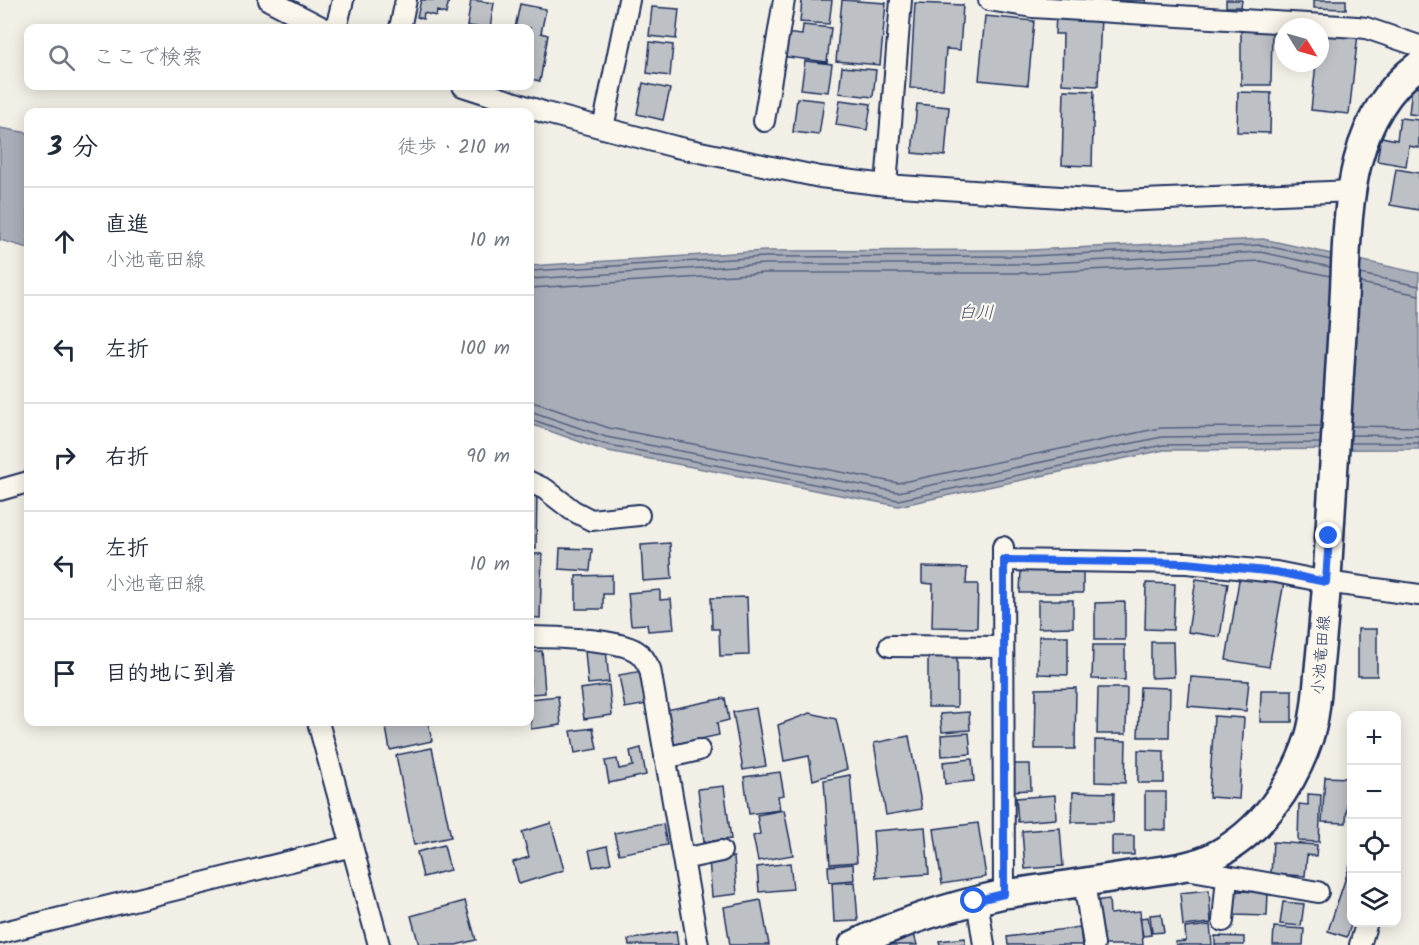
<!DOCTYPE html>
<html lang="ja">
<head>
<meta charset="utf-8">
<style>
  :root { --surface:#fff; --page:#f2f2f3; --text:#1f2937; --muted:#747a83; --line:#e0e1e3 }
  body { margin:0; font-family:Kalam,"Klee One",sans-serif; background:var(--page); color:var(--text) }
  .controls { position:absolute; right:18px; bottom:18px; display:grid; overflow:hidden; border-radius:12px; box-shadow:0 3px 15px #0003 }
  .controls button { width:54px; height:54px; display:grid; place-items:center; padding:0; border:0; border-bottom:2px solid var(--line); background:var(--surface); color:var(--text); font:30px sans-serif }
  .compass { position:absolute; left:1275px; top:18px; width:54px; height:54px; border-radius:50%; background:var(--surface); box-shadow:0 3px 15px #0003; rotate:127deg }
  .stop { position:absolute; width:18px; height:18px; margin:-14px; border:4px solid #2563eb; border-radius:50%; background:#fff }
  .stop.end { background:#2563eb; border-color:#fff; box-shadow:0 2px 6px #0008 }
  .list { margin:0; padding:0; list-style:none }
  h2 { display:flex; justify-content:space-between; align-items:center; height:78px; margin:0; padding:0 24px; font-size:26px }
  h2 small { font-size:20px; font-weight:400; color:var(--muted) }
  .list li { display:grid; grid-template-columns:39px 1fr auto; gap:18px; align-items:center; box-sizing:border-box; height:108px; padding:0 24px; border-top:2px solid var(--line) }
  .list b { display:block; font-size:22px; white-space:nowrap }
  .list p { margin:0; font-size:20px; white-space:nowrap; color:var(--muted) }
  .list em { font-size:20px; font-style:normal; color:var(--muted) }
  .icon { flex:none; width:33px; height:33px; fill:none; stroke:currentColor; stroke-width:2; stroke-linecap:round; stroke-linejoin:round }
  .map { position:relative; flex:none; width:1419px; height:945px; overflow:hidden }
  .search { position:absolute; background:var(--surface); box-shadow:0 3px 15px #0003; left:24px; top:24px; width:510px; height:66px; display:flex; align-items:center; gap:15px; box-sizing:border-box; padding:0 21px; border-radius:12px; color:var(--muted); font-size:22px }
  .panel { position:absolute; background:var(--surface); box-shadow:0 3px 15px #0003; left:24px; top:108px; width:510px; height:618px; border-radius:12px }
  .map>svg:first-child { display:block }
  .water { fill:#a9adb7; stroke:#707b93; stroke-width:1.5 }
  .lines { fill:none; stroke-linecap:round; stroke-linejoin:round }
  .shore { stroke:#546182; stroke-width:1.5 }
  .building { fill:#bdc0c4; stroke:#1b2f5e; stroke-width:1.5 }
  .minor-casing { stroke:#1b2f5e; stroke-width:24 }
  .secondary-casing { stroke:#1b2f5e; stroke-width:32 }
  .minor { stroke:#fbf7ec; stroke-width:20 }
  .secondary { stroke:#fbf7ec; stroke-width:27 }
  .route { stroke:#2563eb; stroke-width:8 }
  .labels { text-anchor:middle; stroke-width:4.5; stroke-linejoin:round; paint-order:stroke }
  .street-label { font-size:16px; fill:#1b2f5e; stroke:#fbf7ec }
  .water-label { font-size:18px; font-style:italic; fill:#465579; stroke:#fbf7ec }
</style>
</head>
<body>
<div class="map">
<svg width="1419" height="945" viewBox="0 0 1419 945">
  <rect width="100%" height="100%" fill="#f2efe6"/>
  <filter id="ink" filterUnits="userSpaceOnUse"><feTurbulence type="fractalNoise" baseFrequency=".0167" numOctaves="2"/><feDisplacementMap in="SourceGraphic" scale="12" xChannelSelector="R" yChannelSelector="G"/><feConvolveMatrix kernelMatrix="1 2 1 2 8 2 1 2 1" color-interpolation-filters="sRGB"/></filter>
  <g filter="url(#ink)">
    <path class="water" d="M0,128L28,133V248L0,240Z
      M1263,239L1419,273V449L1164,450L898,506L603,450L530,424V266L765,251L1030,250Z"/>
    <g class="lines">
      <path class="shore" d="M530,271L765,257L1031,256L1262,245L1331,260
        M1360,274L1419,286
        M530,279L765,264H1031L1261,252L1330,267
        M1360,283L1419,295
        M530,288L765,273H1031L1260,261L1330,276
        M530,402L539,404L609,428L898,483L1160,428L1321,426
        M530,411L606,437L898,492L1162,437L1321,435
        M530,419L604,444L898,500L1163,445L1320,443
        M1351,426L1419,427
        M1351,435L1419,436
        M1350,443H1419"/>
    </g>
    <path class="building" d="M421,0H449L446,14L437,11L436,16L424,13L423,19L417,17Z
      M471,0L494,3L490,28L467,26Z
      M802,0H832L829,24L800,22Z
      M842,0L886,3L880,65L836,61Z
      M1118,0H1146L1145,4L1118,3Z
      M1226,0H1242L1241,7H1226Z
      M1314,0H1346V9L1314,8Z
      M915,3L963,5L960,50L946,49L943,89L910,88Z
      M520,4L546,9L541,33L548,35L540,81L530,79V28H515Z
      M652,7L679,9L676,39L649,36Z
      M1056,14L1101,15L1098,86L1062,84L1063,34H1055Z
      M985,16L1034,21L1028,85L979,80Z
      M803,25L831,28L827,62L780,56L783,33L802,35Z
      M1241,29H1272L1271,85H1241Z
      M1320,31L1358,34L1349,114L1311,110L1316,63H1320Z
      M650,42L673,45L670,76L647,73Z
      M805,61L832,64L828,92L801,89Z
      M842,67L876,70L873,97L839,93Z
      M643,83L670,89L663,120L637,114Z
      M1412,86L1419,87V86V115L1409,114Z
      M1064,90L1094,91L1092,166L1062,165Z
      M1238,92L1271,93L1270,133L1237,132Z
      M797,98L824,101L819,135L793,132Z
      M840,100L871,104L867,130L836,125Z
      M917,104L949,107L945,156L912,153Z
      M1400,118L1419,120V148L1409,146L1406,166L1377,161L1381,137L1397,140Z
      M1396,169L1419,173V210L1390,205Z
      M530,491L537,492L536,549H530Z
      M670,543L672,579L643,581L641,545Z
      M560,548L592,549L590,571L559,569Z
      M530,554H542L540,618L530,617Z
      M922,567L967,568L966,584H978L977,628L932,627L933,584L922,583Z
      M1021,571H1083V593H1020Z
      M1240,574L1284,582L1269,667L1226,660Z
      M612,575V594H603V609H576V576Z
      M1196,579L1228,583L1220,637L1188,632Z
      M1146,583L1175,584L1173,630L1145,629Z
      M660,590V600L671,599L674,629L648,631L647,624L631,625L628,593Z
      M747,597L749,655L720,656L719,629H712L711,598Z
      M1038,600H1073V627L1038,628Z
      M1125,602V640H1095V603Z
      M1358,629H1377V676H1358Z
      M1039,636H1068V675L1038,674Z
      M1151,642H1173L1174,677L1151,678Z
      M1093,645H1125V680L1092,679Z
      M606,649L609,682L588,684L585,651Z
      M542,651L545,693L530,694V652Z
      M928,655H957V707H928Z
      M642,671L648,704L625,708L619,675Z
      M1191,677L1249,681L1246,711L1188,706Z
      M609,685L612,715L584,719L580,689Z
      M1140,687L1170,688L1169,737H1138Z
      M1076,688L1075,749H1035L1036,689Z
      M1098,688H1127L1126,734H1097Z
      M1261,690H1292V722H1260Z
      M558,696L561,725L531,729L530,699Z
      M725,698L729,720L717,723L719,735L673,745L666,710Z
      M756,708L766,766L743,770L733,712Z
      M969,712L970,730L942,732L940,714Z
      M810,713L836,719L847,769L813,780L809,756L784,761L778,725Z
      M1214,716L1244,718L1239,799L1209,797Z
      M385,722H428L432,741L390,750Z
      M593,728L597,749L575,753L571,731Z
      M969,733L971,754L942,756L941,735Z
      M909,736L922,809L886,815L874,743Z
      M1095,740L1126,741L1125,783L1095,782Z
      M432,748L451,837L414,845L396,755Z
      M641,748L646,775L609,783L605,761L617,759L619,769L633,766L630,751Z
      M1138,750L1164,751V783H1138Z
      M972,759L974,781L945,784L943,762Z
      M1010,764H1030L1031,790L1010,791Z
      M780,772L784,795L778,796L780,810L749,814L744,777Z
      M850,775L857,862L830,864L824,780Z
      M1325,777L1348,778L1346,823L1322,822Z
      M724,786L731,839L704,842L698,789Z
      M1073,792L1114,793L1113,822H1072Z
      M1145,792H1166V830L1145,829Z
      M1308,794L1321,795L1319,842L1298,841L1299,804L1308,805Z
      M1055,795L1056,819L1018,822L1016,798Z
      M784,810L793,855L758,861L753,836L760,834L757,815Z
      M551,823L564,870L519,884L513,862L529,857L522,832Z
      M978,823L986,877L942,884L934,829Z
      M663,824L667,845L619,854L614,833Z
      M925,827L929,874L876,878L873,831Z
      M1060,828L1063,866L1025,869L1022,831Z
      M1112,836H1134V855H1112Z
      M1273,842L1317,845L1316,856L1307,855L1305,876L1271,874Z
      M444,845L450,870L423,877L417,852Z
      M607,846L611,863L593,867L589,850Z
      M734,857L737,894L712,897L709,859Z
      M1352,859V922L1347,937L1328,931Z
      M790,863L793,889L759,892L757,867Z
      M853,864L854,880L829,882L828,866Z
      M855,882L858,921L834,922L832,883Z
      M1209,890L1211,923L1183,926L1180,893Z
      M1235,891L1268,892L1267,916L1234,915Z
      M1109,899L1110,914L1140,911L1143,945H1101L1094,901Z
      M761,900L769,945H730L724,907Z
      M465,901L476,940L456,945H419L411,916Z
      M1283,902L1304,904L1301,926L1280,924Z
      M1161,914L1164,932L1152,933L1150,915Z
      M1148,917L1151,935L1143,936L1140,918Z
      M1210,925L1212,945H1176L1175,942L1186,941L1185,928Z
      M1080,927L1082,945H1008L1007,937Z
      M1274,927L1304,929L1303,945H1273Z
      M676,931L678,945H629L628,940Z
      M914,934L917,945H888L887,942Z
      M1215,936L1244,937V945H1215Z
      M965,938V945H940L939,941Z"/>
    <g class="lines">
      <defs>
        <path id="minor" d="M269,0L323,28
          M989,0L1033,7L1357,27L1366,28L1419,46
          M336,28L343,0
          M400,28L406,0
          M463,86L546,113L676,147L820,177L886,185L1120,201L1353,191
          M764,121L784,0
          M603,128L629,0
          M886,185L901,0
          M530,482L545,489L572,510L591,520L639,515
          M0,490L28,482
          M1003,547L1004,894
          M1003,560L1187,563L1276,572L1326,582L1419,595
          M530,637C553,637 617,639 636,651C643,655 646,662 650,669L698,945
          M890,646L1003,647
          M318,722L379,945
          M665,758L699,750
          M683,859L721,851
          M1186,869L1318,892
          M1084,882L1094,945
          M977,900L984,945
          M1223,921L1227,876
          M0,933L352,846
          M1360,945L1367,922"/>
        <path id="secondary" d="M853,945C901,921 951,906 1004,894C1048,888 1092,881 1136,874C1161,870 1192,868 1214,856C1261,832 1293,786 1309,738C1316,716 1317,692 1319,669C1322,639 1325,608 1327,578C1332,485 1339,393 1344,300C1348,217 1345,119 1419,65"/>
      </defs>
      <use href="#minor" class="minor-casing"/>
      <use href="#secondary" class="secondary-casing"/>
      <use href="#minor" class="minor"/>
      <use href="#secondary" class="secondary"/>
    </g>
  </g>
  <g class="lines" filter="url(#ink)">
    <path class="route" d="M974,901L1004,894V560L1187,563L1276,572L1326,582L1329,536"/>
  </g>
  <g class="labels">
    <g class="street-label">
      <text transform="translate(1320 655) rotate(-85)" y="6">小池竜田線</text>
    </g>
    <g class="water-label">
      <text transform="translate(976 312) rotate(1)" y="6">白川</text>
    </g>
  </g>
</svg>
<div class="controls">
<button>+</button>
<button>−</button>
<button><svg class="icon" aria-label="locate" viewBox="0 0 24 24"><circle cx="12" cy="12" r="6"/><path d="M12 2v4M12 18v4M2 12h4M18 12h4"/></svg></button>
<button><svg class="icon" aria-label="layers" viewBox="0 0 24 24"><path d="M12 4l9 5-9 5-9-5zM3 14l9 5 9-5"/></svg></button>
</div>
<svg class="compass" viewBox="-18 -18 36 36"><path d="M0-13l5 13h-10z" fill="#e53935"/><path d="M0 13l5-13h-10z" fill="#747a83"/></svg>
<div class="stop" style="left:974px;top:901px"></div>
<div class="stop end" style="left:1329px;top:536px"></div>
<div class="search"><svg class="icon" aria-label="search" viewBox="0 0 24 24"><circle cx="10" cy="10" r="6"/><path d="M15 15l6 6"/></svg>ここで検索</div>
<section class="panel">
<h2>3 分<small>徒歩 · 210 m</small></h2>
<ul class="list">
<li><svg class="icon" aria-label="ahead" viewBox="0 0 24 24"><path d="M12 20V5M6 11l6-6 6 6"/></svg><div><b>直進</b><p>小池竜田線</p></div><em>10 m</em></li>
<li><svg class="icon" aria-label="left" viewBox="0 0 24 24"><path d="M17 20v-9H6M10 6l-5 5 5 5"/></svg><div><b>左折</b></div><em>100 m</em></li>
<li><svg class="icon" aria-label="right" viewBox="0 0 24 24"><path d="M7 20v-9h11M14 6l5 5-5 5"/></svg><div><b>右折</b></div><em>90 m</em></li>
<li><svg class="icon" aria-label="left" viewBox="0 0 24 24"><path d="M17 20v-9H6M10 6l-5 5 5 5"/></svg><div><b>左折</b><p>小池竜田線</p></div><em>10 m</em></li>
<li><svg class="icon" aria-label="arrive" viewBox="0 0 24 24"><path d="M6 21V4h12l-3 4 3 4H6"/></svg><div><b>目的地に到着</b></div></li>
</ul>
</section>
</div>
</body>
</html>
